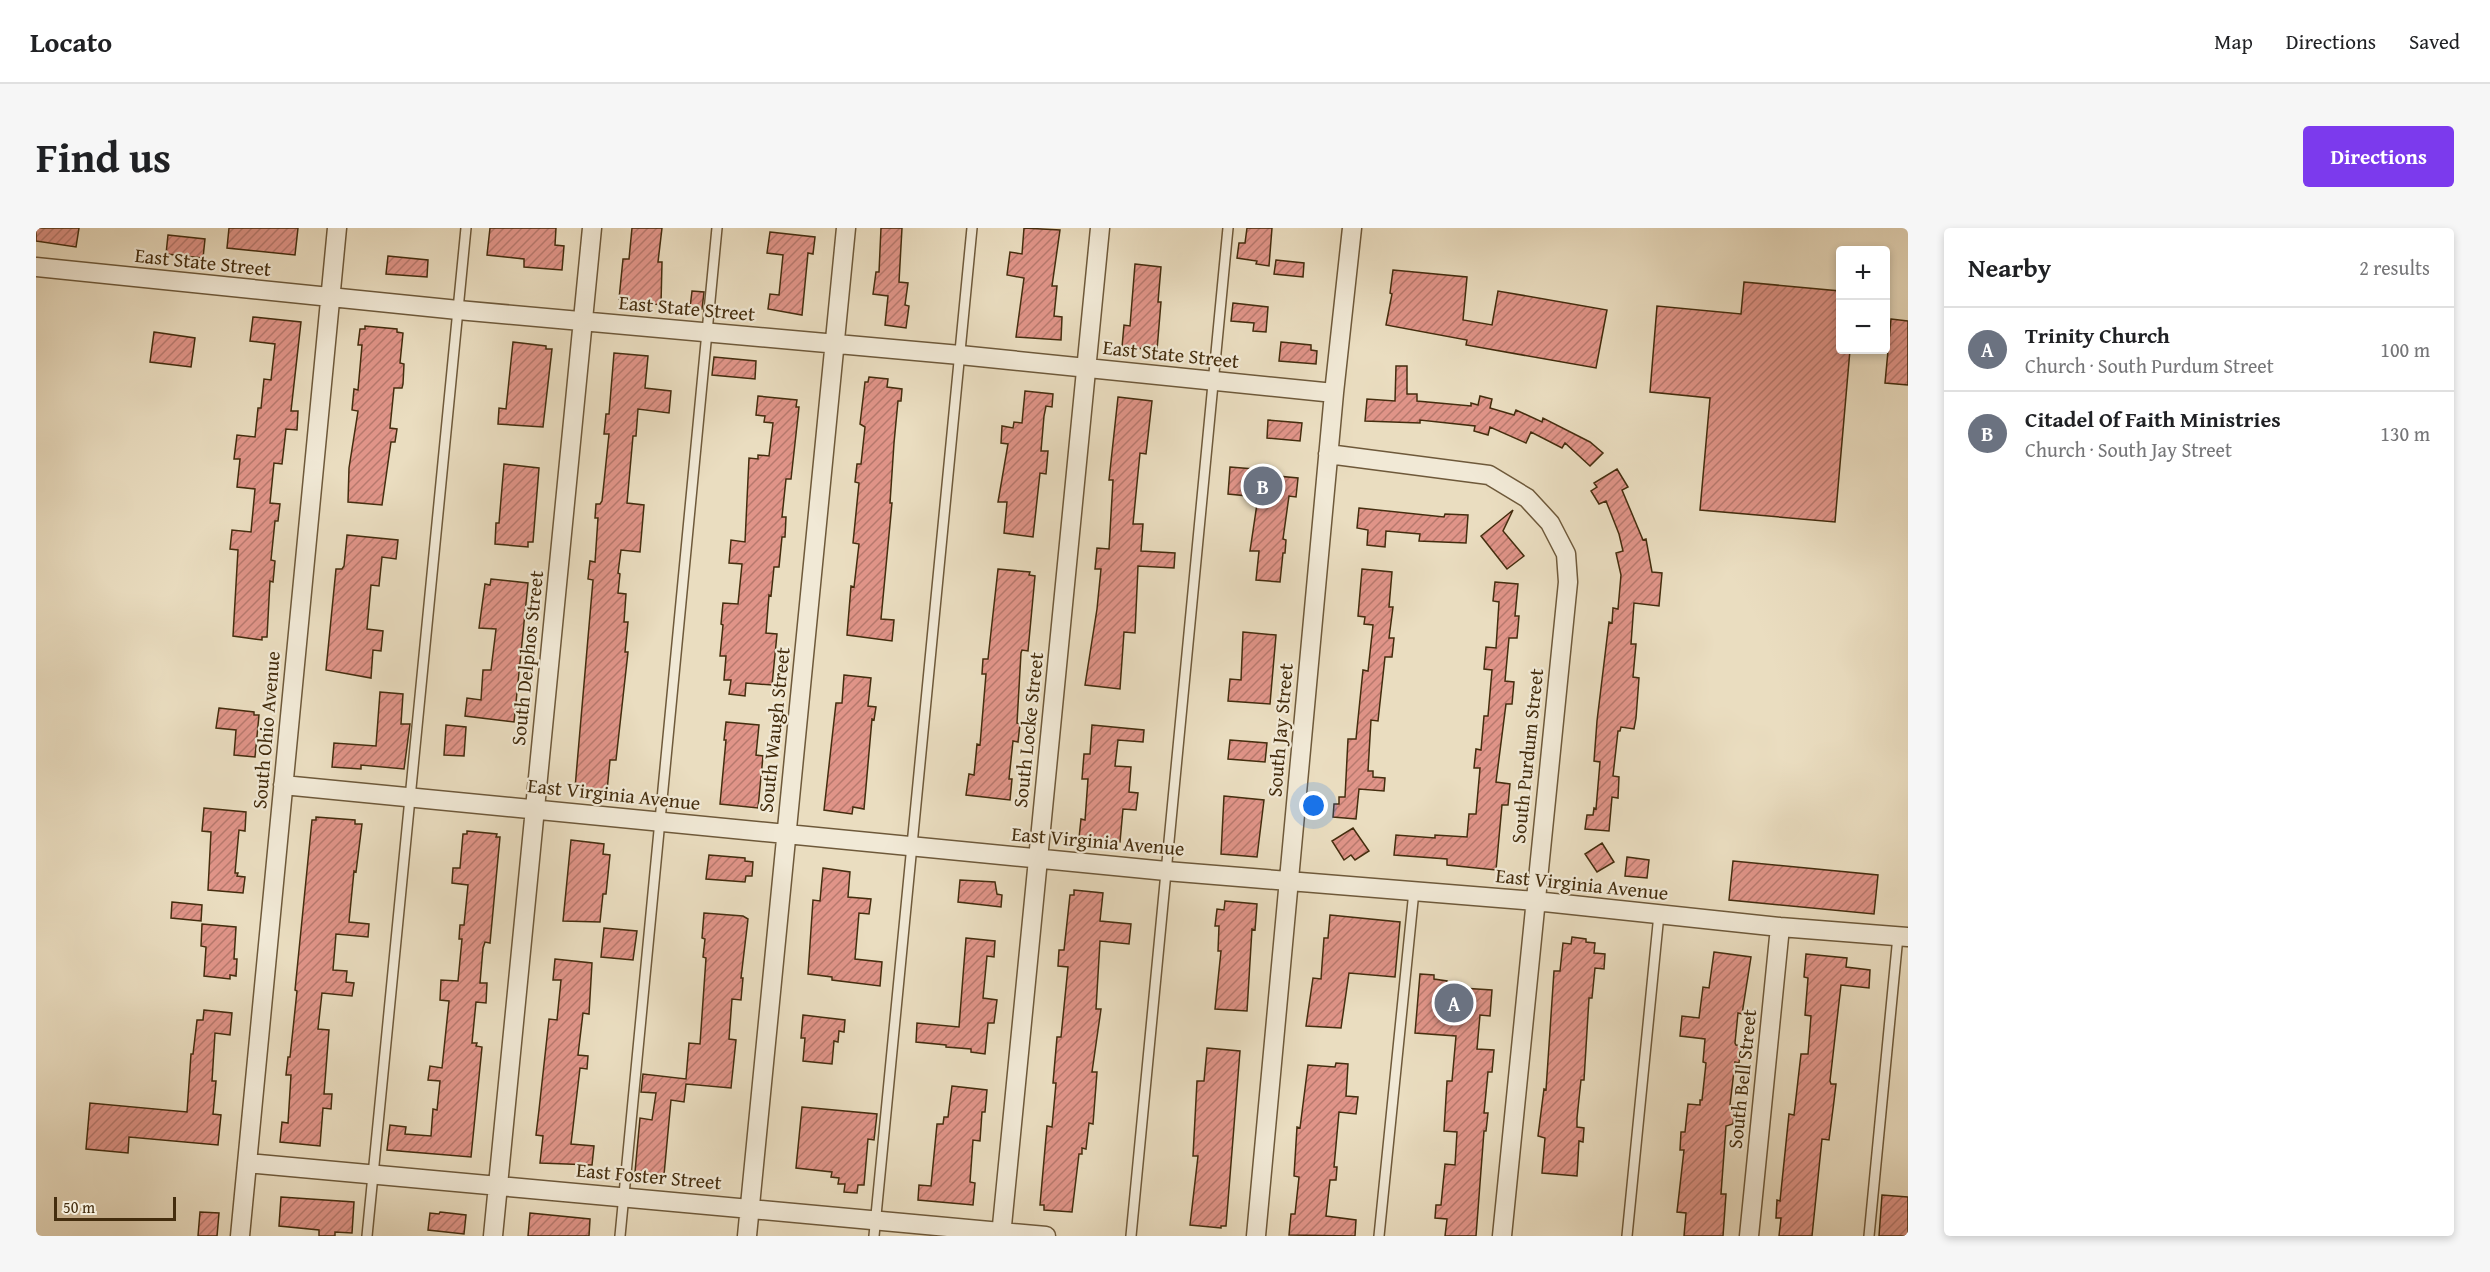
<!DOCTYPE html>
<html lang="en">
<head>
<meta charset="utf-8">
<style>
  :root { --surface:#fff; --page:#f6f6f6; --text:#202124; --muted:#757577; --line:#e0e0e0; --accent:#7c3aed }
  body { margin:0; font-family:"Gentium Book Plus",serif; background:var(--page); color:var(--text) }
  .controls { position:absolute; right:18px; top:18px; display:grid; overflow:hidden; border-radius:6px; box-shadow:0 3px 9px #0003 }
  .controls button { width:54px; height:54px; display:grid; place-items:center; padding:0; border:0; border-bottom:2px solid var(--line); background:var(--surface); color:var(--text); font:30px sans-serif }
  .scale { position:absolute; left:18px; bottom:15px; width:122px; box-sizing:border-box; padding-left:6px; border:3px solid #442d0e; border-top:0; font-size:16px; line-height:21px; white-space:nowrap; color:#442d0e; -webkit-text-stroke:4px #f1e9d6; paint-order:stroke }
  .you { position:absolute; left:1278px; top:578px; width:21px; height:21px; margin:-15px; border:4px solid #fff; border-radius:50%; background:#1a73e8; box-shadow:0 0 0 9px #1a73e833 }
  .badge { display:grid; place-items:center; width:39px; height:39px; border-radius:50%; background:var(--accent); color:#fff; font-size:20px; font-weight:700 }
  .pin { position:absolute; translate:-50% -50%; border:3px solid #fff; box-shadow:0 2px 6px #0006 }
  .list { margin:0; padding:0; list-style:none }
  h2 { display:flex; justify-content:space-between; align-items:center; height:78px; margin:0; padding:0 24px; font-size:26px }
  h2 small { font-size:20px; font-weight:400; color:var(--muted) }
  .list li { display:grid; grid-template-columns:39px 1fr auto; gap:18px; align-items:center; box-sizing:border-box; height:84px; padding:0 24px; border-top:2px solid var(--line) }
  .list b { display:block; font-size:22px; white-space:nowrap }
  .list p { margin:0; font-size:20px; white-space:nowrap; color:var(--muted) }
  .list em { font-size:20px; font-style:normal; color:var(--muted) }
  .map { position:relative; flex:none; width:1872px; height:1008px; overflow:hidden; border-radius:6px }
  header { display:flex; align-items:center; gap:36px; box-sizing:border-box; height:84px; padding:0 30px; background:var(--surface); border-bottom:2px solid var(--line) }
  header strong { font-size:28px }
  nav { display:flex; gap:33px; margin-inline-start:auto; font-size:21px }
  .intro { display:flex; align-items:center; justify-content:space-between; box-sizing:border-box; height:144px; padding:0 36px }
  h1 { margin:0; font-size:42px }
  .button { padding:15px 27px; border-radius:6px; background:var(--accent); color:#fff; font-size:21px; font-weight:700 }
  main { display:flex; gap:36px; padding:0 36px }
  aside { flex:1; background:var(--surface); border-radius:6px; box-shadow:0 3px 9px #0003 }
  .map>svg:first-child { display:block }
  .building { fill:url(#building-hatch); stroke:#442d0e; stroke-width:1.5 }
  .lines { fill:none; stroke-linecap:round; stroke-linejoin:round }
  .service-casing { stroke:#6e593a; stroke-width:12 }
  .minor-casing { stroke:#6e593a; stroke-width:21 }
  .service { stroke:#f1e9d6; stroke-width:9 }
  .minor { stroke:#f1e9d6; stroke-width:18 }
  .labels { text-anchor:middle; stroke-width:4.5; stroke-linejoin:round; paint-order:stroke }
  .street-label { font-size:20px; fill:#442d0e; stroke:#f1e9d6 }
</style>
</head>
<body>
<header>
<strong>Locato</strong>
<nav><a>Map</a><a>Directions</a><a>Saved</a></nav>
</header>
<div class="intro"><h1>Find us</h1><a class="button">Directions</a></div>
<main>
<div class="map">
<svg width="1872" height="1008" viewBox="0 0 1872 1008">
  <defs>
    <pattern id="building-hatch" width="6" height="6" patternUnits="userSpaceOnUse" patternTransform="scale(1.5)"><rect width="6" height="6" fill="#e09488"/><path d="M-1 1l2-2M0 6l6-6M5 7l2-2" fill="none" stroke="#b7796e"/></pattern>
  </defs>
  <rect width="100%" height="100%" fill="#eaddc0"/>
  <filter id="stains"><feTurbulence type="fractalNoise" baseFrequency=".00333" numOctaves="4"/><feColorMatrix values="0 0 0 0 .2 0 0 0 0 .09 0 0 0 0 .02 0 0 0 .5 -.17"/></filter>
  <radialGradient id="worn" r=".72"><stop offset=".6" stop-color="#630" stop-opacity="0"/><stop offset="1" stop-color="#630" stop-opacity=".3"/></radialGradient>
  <path class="building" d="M0,0H43L40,19L0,13Z
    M193,0H262L259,27L191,20Z
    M454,0H520L519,17L528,18L526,42L488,39V31L451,27Z
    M596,0H626L622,34H626L625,77L583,71L587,31H593Z
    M845,0H866L863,54L872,55L869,77L873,78L870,100L849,97L852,68L837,66L840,44H843Z
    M988,0L1024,2L1016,58H1021L1018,88L1026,89L1025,112L980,109L988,50L971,47L974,24L986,26Z
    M1211,0H1236L1233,38L1220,36L1221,33L1201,30L1203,15H1209Z
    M734,4L779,9L777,26L772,25L766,87L732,81L734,66L743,67L747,27L731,25Z
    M132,7L169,11L167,30L130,26Z
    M352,28L392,32L391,49L350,46Z
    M1240,32L1268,35L1267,49L1238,46Z
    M1099,36L1125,39L1122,74H1125L1121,122L1086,119L1088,97L1094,98Z
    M1357,42L1431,49L1427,92L1456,97L1462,63L1571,82L1560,140L1430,117L1431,112L1350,97L1356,66L1354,65Z
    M1708,54L1804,63V122H1814L1799,294L1664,282L1674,170L1614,164L1621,78L1705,86Z
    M656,63L668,64L666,81L654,80Z
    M1197,75L1232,79L1230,104L1217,103L1218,95L1195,93Z
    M217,89L265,94L255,183H262L261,202L250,201L246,236L238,235L234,275L244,276L242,293H239L235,332L239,333L237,354L234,353L231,409H226V412L197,408L202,322L194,321L196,302L215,304L219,261L201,259L204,231H198L201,207L219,209L222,180H225L228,151L235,152L239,116L214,113Z
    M1855,91L1872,93V157L1849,155Z
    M329,98L361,101V104L367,105L364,135L368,136L367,156L366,160H358L354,200L361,201L359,214H355L346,277L312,274L313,240L322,183L316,182L318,161L322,162L326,117H322L324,101H329Z
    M118,104L159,110L155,139L114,134Z
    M477,114L510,118V121H516L507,199L462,196L463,180L470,181Z
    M1245,114L1275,117V122L1281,123L1280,136L1243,133Z
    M578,125L612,128L609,160L635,163L633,185L602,181L600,208H597L591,275L608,277L604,324L585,322L582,345L584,346L582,365L590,366L588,394H592L589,424H592L580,532H574L571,563L539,560L557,352L552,351L554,333L559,334L562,290H559L560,276H564L566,273L573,206H568L570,186H573Z
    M678,129L720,133L719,151L676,147Z
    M1360,138H1371V166H1381V173L1435,178V175L1442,177L1444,168L1456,171L1454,180L1478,187L1480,182L1506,194L1507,190L1554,214L1567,225L1554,238L1529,215L1526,220L1495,204L1490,215L1454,199L1452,207L1438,203L1439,198L1384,192V195L1329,193L1331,171L1359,173Z
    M833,149L852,151L851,159L866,161L865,173H862L858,215L854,275H856L845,391L858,392L856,413L811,407L815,358L818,359L823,316L817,315L823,255L819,254L821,236H825L829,199L824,196L829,154H832Z
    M989,163L1017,166L1016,179L1010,178L1008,188L1005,223H1012L1010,246L1004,245L997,309L968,305L971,274H962L972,216L965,215L966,198L977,200L978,194L986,195Z
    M722,168L761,172L760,179H763L755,251H750L746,289H750L749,309H746L743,339H738L735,368L733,367L730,405L741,406L736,457L710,455L709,468L693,466L695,452H688L690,428H684L687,397L685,396L687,375L702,376L706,336L693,335L695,312L709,314L713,230L722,231V227L733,228L737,195L728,194L729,188L720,187Z
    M1082,169L1116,173L1110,226L1104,225L1097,296H1107L1105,323L1139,325L1138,340L1102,338L1099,405L1088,404L1084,461L1049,457L1061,381L1065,341H1059L1061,320L1073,321L1077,252H1073Z
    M1232,192L1266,195L1264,213L1231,210Z
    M468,236L503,240L497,314H492V319L459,316L460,295H463Z
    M1194,239L1230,242V247L1262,250L1260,269L1253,268L1247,311L1250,312L1249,325H1247L1244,354L1220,352L1223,323H1214L1222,269L1192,266Z
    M1581,241L1592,259L1586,262L1607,312L1610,311L1616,344L1626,345L1623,378L1598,375L1595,416H1600L1597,449L1603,450L1600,490L1598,501L1585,499L1584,503H1582L1577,548L1583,549L1582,570L1576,569L1573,603L1549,601L1551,587H1557L1558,580L1560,581L1564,534L1558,533L1561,493L1573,394L1576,395L1577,380L1582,381L1585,347L1580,325L1587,323L1583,306L1570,273L1563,276L1555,263L1561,259L1558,255Z
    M1323,280L1408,289L1409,286L1432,287L1430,315L1383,313L1384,306L1350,303L1349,319L1331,317L1332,302L1321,300Z
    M1477,282L1467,303L1488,328L1471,341L1445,308Z
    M311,307L362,312L360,331L346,329L343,358L335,357L331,401L347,403L345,423L337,422L335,450L290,442L300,341H306L308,338Z
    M962,341L994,344L993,347L999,348L992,423L986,422L985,425L981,495L984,496L982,514L977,513L973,551H976L974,572L930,567L933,546L938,547L941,516L944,517L950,446H946L947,431H952Z
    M1326,341L1356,344L1353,379H1357L1353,410H1358L1356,429H1349L1342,493L1335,492L1332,543H1337V549L1349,550L1348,563L1323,561L1320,591L1297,589L1298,576H1303V569H1309L1312,511H1320L1327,442L1332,443L1337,397L1328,396L1329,389L1322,388Z
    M455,351L492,355L478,494L429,488L431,470L445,472L447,442H455L460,401L443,400L449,356L454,357Z
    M1459,354L1482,356L1479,388H1483L1481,410H1473L1469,453L1478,454L1476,476H1470L1460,554L1474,556L1472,577H1466L1460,642L1411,637V631L1358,627L1360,607L1399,610V607L1431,609L1433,586H1440L1444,540H1438L1440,521L1445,522L1448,488H1452L1456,442L1448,441L1450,419L1460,420L1463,374L1457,373Z
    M1207,404L1240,407L1234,476L1192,473L1194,451L1205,452Z
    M808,447L835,450L832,478L840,479L838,492L836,491L828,581L817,579L816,586L788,582L800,475H806Z
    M344,464L367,466L365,496H374L368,541L325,537V541L296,539L298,515L340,518Z
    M183,480L218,484V487H223L219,529L198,527L200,502L180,500Z
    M690,494L723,497L720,527L727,528L722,580L684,576L690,512H688Z
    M410,497L430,499L428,528L408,527Z
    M1056,497L1108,502L1107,514L1082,512L1079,538L1095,539L1093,564L1102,565L1100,582L1087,581L1084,614L1043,610L1045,591L1049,592L1052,551H1046L1048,526H1054Z
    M1194,512L1231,515L1229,534L1192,531Z
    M1188,568L1228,572L1221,629L1185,626Z
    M168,580L210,584L209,603L203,602L199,645H202L201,648L209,649L207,665L172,662L175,604L166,603Z
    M280,589L319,592V596H326L320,644L318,643L313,694L333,696L332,709L300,706L297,742L311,743L310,754L318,755L316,768L286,765L282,801L293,802L288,866H296L295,881L287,880L284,918L244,914L246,894L252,895L255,847H250L252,829H254L257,801L261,763L259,762L276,592H280Z
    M1317,600L1333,623L1319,632L1315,627L1308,632L1296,613Z
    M431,603L461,606L460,609H464L454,715L449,714L447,720L444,755H451L450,775L440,774L436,815H441L440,818L446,819L435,929L351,922L354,897L370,899L369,906L395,908L397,881L401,882L404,853L392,852L394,838L406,840L413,773L404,772L405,752L422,753L426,711H423L424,697H428L432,657L416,655L417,640H424L427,606H431Z
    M535,612L568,616L567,626L574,627L570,666H567L564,694L527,693Z
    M1566,615L1578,634L1561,644L1549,626Z
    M673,627L709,630V633L717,634L716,648H710L709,654L670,651Z
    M1591,629L1613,632L1611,650L1589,648Z
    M1697,633L1842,647L1838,686L1693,672Z
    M787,640L814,644L812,669L835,671L833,686L823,685L819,731L846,734L844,758L796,752V749L772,746L777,672L784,673Z
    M924,652L959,654L961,666L966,667L965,679L922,674Z
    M1038,662L1067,665L1064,693L1095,696L1093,716L1064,713L1060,781H1065L1056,844H1061L1057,896L1053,895L1050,921L1046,920V926H1043L1036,984L1008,982V977H1004L1011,898L1016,899L1020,855H1017L1021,809H1025L1032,739L1022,738L1023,722H1028L1034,667H1038Z
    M1189,673L1221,676L1219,702L1216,701L1211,783L1179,781L1185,723H1182L1183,698H1179L1181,681L1188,682Z
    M136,674L166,677L165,693L135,690Z
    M668,685L707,688L712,691L705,750H707L705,772L696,771L693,811L700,812L695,860L650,856L648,874L635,872L628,947L599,944L604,890L616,892L620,865L605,864L607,846L650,851L653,815L664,816L670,730L667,729L669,711L666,710Z
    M1294,687L1364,694L1359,749L1313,745L1305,800L1270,798L1277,750L1285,751L1288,710H1292Z
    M166,696L200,699L198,731H201L200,748L194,747V751L168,748L170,719L165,718Z
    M568,700L601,703L597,732L565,729Z
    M1536,709L1550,711V714L1559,715L1558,725L1569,726L1568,741L1559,740L1556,770H1553L1548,852H1545L1541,890V899L1548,900L1547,914L1543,913L1541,948L1506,945L1509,910L1502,908L1508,861L1510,862L1518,743H1524L1527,715L1535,716Z
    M930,710L959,713L958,729L951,728L947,770L961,772L958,795H952L949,826L935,824V821L910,819V817L880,814L881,795L923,799Z
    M1678,724L1715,729L1706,786L1702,785L1699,815L1700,817L1705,818L1703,835L1699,834L1694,877L1699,878L1697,896L1690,898L1685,966H1690L1687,1008H1648L1650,985L1641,984L1648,922H1644L1645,904H1649L1652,876L1664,877V872H1666L1670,835L1667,834L1669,811L1644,808L1646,788L1663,790L1667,759L1673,760Z
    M1770,726L1811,730L1810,739L1834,742L1833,760L1805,757L1794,853L1795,856H1800L1798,873L1793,912L1786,911L1776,1008H1743L1745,990H1740L1741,972L1744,973L1753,886L1758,887L1765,826H1772L1775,788L1769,787L1772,750L1768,749Z
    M519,731L556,735L553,786L547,785L542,827L552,828L551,841L544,840L535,916L558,918L556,937L504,935L507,908L500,907L503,882L513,791L521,792L525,752H517Z
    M1384,746L1398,747V751L1411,753L1410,759L1456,762L1454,788L1444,787L1441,821L1458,822L1456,844H1452L1448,885H1452L1450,903H1448L1440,1008H1409L1411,991L1399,990L1400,977H1405L1409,936L1419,937L1421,904L1408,903L1411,853H1416L1420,808L1379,805Z
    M168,782L196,785L194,807L179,805L176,853H180L177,886L185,887L182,917L93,909L92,925L50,921L54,875L151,884L155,826H157L161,792H167Z
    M767,787L809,792L808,804L803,803L802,814L798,813L796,836L767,833L769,810H765Z
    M1171,820L1204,823L1190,998H1185V1000L1154,997L1162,928H1157L1161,853H1168Z
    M1300,835L1312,836L1310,868L1322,869L1320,886L1303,884L1298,939H1301L1300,952H1294L1290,988L1320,992L1319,1008L1253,1007L1255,986H1259L1263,949L1258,948L1261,899L1264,900L1272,837L1299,839Z
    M916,858L951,862L949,884H946L944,913L937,912L934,954L939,955L937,977L882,972L883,957L895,958L901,896H907L908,889H912Z
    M766,879L841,886L838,912L832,911L828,957H822L821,965L808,964L809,956H802L803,950L795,949L796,944L760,940Z
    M1846,967L1872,969V1008H1843Z
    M245,969L318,974L316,1005L299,1004V1008H283V1002L243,998Z
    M164,984L183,985L181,1008H162Z
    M404,984L430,987L428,1006L392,1002L394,985L403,986Z
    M494,985L554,991L553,1008H492Z"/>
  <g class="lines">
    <defs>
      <path id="service" d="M331,1008L430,0
        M584,1008L681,0
        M838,1008L936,0
        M1095,1008L1192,0
        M1343,1008L1378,663
        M1591,1008L1623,686
        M1833,1008L1862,708"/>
      <path id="minor" d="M0,39L422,82L924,127L1298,165
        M1292,226L1453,247L1491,270L1514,295L1530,326L1532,354L1466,1008
        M247,557L1130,643L1499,673L1744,699L1872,709
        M211,935L1010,1008
        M204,1008L301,0
        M457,1008L556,0
        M711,1008L810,0
        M965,1008L1064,0
        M1220,1008L1298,165L1316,0
        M1713,1008L1744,699"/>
    </defs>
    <use href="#service" class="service-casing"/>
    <use href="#minor" class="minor-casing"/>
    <use href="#service" class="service"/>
    <use href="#minor" class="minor"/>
  </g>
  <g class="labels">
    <g class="street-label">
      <text transform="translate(167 34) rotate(6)" y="7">East State Street</text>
      <text transform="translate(651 80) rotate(5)" y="7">East State Street</text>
      <text transform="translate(1135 126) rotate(6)" y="7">East State Street</text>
      <text transform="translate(491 430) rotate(-84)" y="7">South Delphos Street</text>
      <text transform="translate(230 502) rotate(-85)" y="7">South Ohio Avenue</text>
      <text transform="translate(738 502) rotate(-84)" y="7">South Waugh Street</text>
      <text transform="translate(992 502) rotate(-84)" y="7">South Locke Street</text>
      <text transform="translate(1244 502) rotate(-85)" y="7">South Jay Street</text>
      <text transform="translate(1491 528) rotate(-84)" y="7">South Purdum Street</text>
      <text transform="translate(578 566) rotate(6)" y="7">East Virginia Avenue</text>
      <text transform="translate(1062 613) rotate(5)" y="7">East Virginia Avenue</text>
      <text transform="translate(1546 656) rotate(6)" y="7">East Virginia Avenue</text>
      <text transform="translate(1706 851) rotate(-84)" y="7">South Bell Street</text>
      <text transform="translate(613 948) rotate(5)" y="7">East Foster Street</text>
    </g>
  </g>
  <rect width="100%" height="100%" filter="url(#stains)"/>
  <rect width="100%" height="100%" fill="url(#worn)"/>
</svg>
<div class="controls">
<button>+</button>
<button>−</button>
</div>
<div class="scale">50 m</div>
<div class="you"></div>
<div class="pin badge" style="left:1418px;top:775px;background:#6b7280">A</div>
<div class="pin badge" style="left:1227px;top:258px;background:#6b7280">B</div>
</div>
<aside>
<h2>Nearby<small>2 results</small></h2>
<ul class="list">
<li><span class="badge" style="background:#6b7280">A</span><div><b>Trinity Church</b><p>Church · South Purdum Street</p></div><em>100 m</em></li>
<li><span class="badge" style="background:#6b7280">B</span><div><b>Citadel Of Faith Ministries</b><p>Church · South Jay Street</p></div><em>130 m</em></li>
</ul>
</aside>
</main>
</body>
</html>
